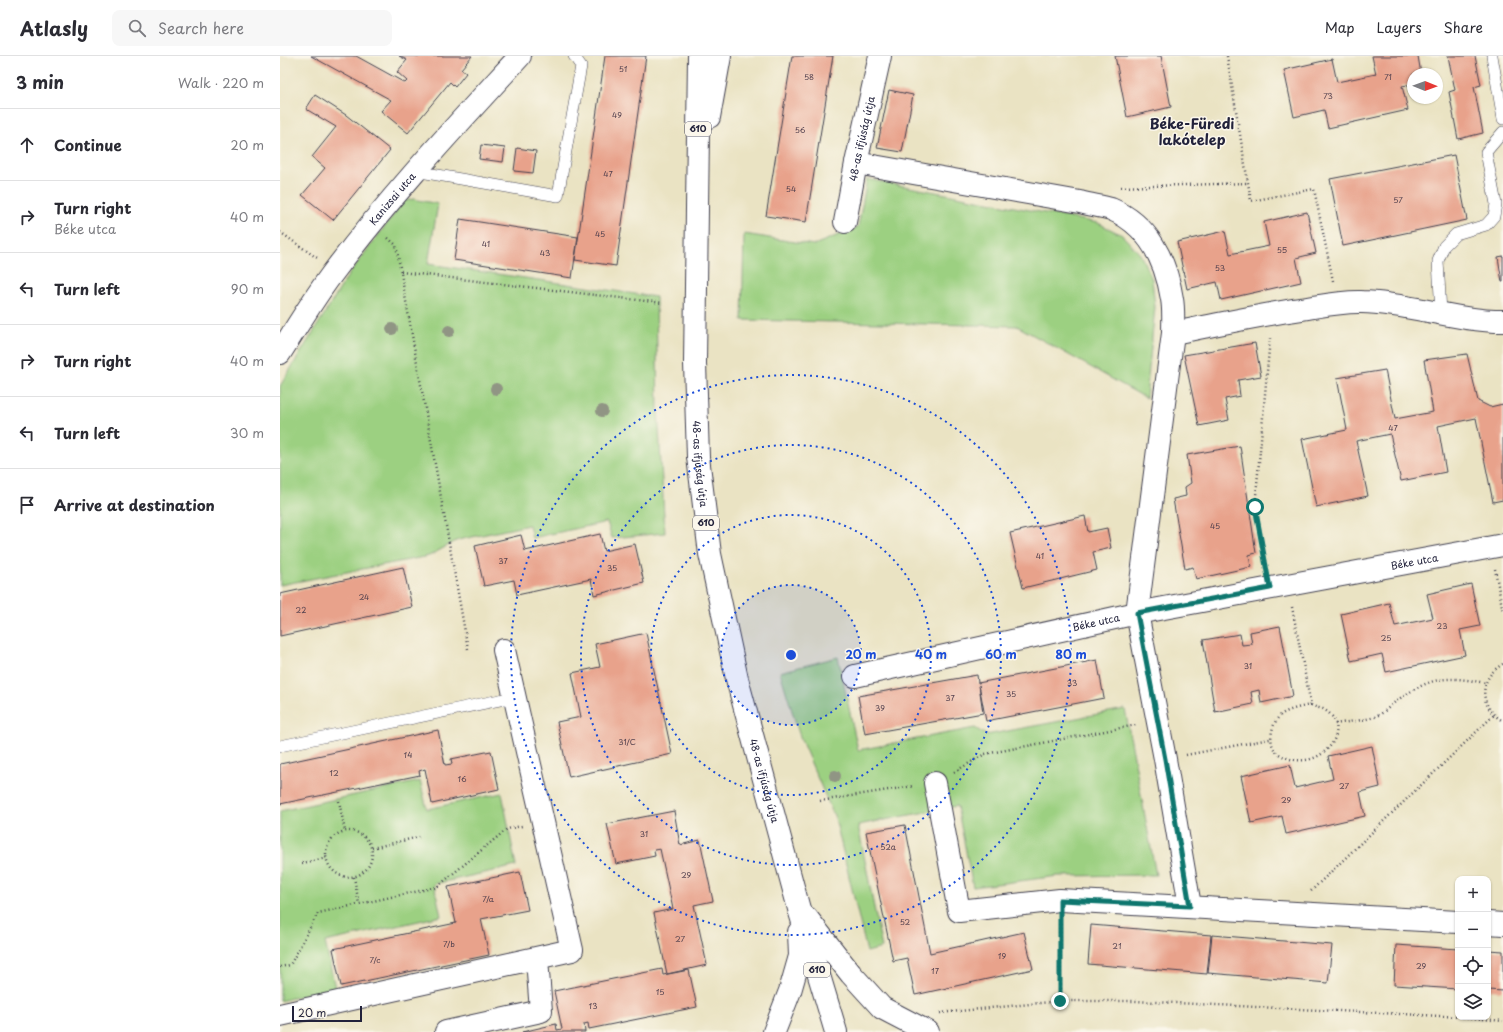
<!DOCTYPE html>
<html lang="en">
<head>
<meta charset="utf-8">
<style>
  :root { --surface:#fff; --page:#f7f7f7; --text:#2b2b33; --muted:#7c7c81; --line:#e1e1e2 }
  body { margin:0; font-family:"Playpen Sans",sans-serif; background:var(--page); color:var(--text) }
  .controls { position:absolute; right:12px; bottom:12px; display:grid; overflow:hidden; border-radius:8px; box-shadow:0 1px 3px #0004 }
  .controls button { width:36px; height:36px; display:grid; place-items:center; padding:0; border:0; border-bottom:1px solid var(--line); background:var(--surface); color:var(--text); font:20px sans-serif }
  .compass { position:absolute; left:1127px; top:12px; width:36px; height:36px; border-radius:50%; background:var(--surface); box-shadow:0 1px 3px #0004; rotate:91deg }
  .scale { position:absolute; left:12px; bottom:10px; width:70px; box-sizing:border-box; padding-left:4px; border:2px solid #22223b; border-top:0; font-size:11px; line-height:14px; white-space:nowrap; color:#22223b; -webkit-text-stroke:3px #fbf7ec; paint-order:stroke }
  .stop { position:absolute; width:12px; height:12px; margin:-9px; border:3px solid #0f766e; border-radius:50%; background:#fff }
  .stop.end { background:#0f766e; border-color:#fff; box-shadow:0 1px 4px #0008 }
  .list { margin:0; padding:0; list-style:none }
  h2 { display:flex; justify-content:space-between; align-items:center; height:52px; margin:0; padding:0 16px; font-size:17px }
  h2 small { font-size:13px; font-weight:400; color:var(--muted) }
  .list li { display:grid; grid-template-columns:26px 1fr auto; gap:12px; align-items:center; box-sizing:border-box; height:72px; padding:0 16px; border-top:1px solid var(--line) }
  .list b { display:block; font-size:15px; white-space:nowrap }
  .list p { margin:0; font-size:13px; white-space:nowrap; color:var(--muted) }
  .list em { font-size:13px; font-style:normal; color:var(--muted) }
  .icon { flex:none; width:22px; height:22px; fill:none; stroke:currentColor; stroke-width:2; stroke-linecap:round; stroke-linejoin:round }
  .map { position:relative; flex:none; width:1223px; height:976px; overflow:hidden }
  header { display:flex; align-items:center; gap:24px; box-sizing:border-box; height:56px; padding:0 20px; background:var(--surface); border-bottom:1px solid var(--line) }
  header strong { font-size:19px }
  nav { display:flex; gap:22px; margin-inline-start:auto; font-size:14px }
  .search { width:280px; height:36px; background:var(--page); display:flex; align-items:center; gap:10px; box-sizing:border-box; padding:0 14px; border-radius:8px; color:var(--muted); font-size:15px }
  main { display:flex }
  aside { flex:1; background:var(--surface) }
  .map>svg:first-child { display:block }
  .green { fill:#9cd081; stroke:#5f795e }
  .building { fill:#e8a28b }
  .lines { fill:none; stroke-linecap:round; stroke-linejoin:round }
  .lane-casing { stroke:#403f4f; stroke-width:12 }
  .street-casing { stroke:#403f4f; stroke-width:24 }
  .secondary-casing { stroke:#403f4f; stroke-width:24 }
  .primary-casing { stroke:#403f4f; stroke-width:24 }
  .path { stroke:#403f4f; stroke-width:2.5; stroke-dasharray:1 3; stroke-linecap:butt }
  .lane { stroke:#fff; stroke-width:11 }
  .street { stroke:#fff; stroke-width:22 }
  .secondary { stroke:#fff; stroke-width:22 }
  .primary { stroke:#fff; stroke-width:22 }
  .tree { fill:#909584 }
  .route { stroke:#0f766e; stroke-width:5 }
  .ring { fill:none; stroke:#1d4ed8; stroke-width:2; stroke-dasharray:2 4 }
  .labels { text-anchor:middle; stroke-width:3; stroke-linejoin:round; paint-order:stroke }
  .number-label { font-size:8px; fill:#54424f }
  .shield { fill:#fbf7ec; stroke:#636270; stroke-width:1 }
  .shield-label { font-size:9px; font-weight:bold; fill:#22223b }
  .street-label { font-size:10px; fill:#22223b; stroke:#fbf7ec }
  .district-label { font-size:14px; font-weight:bold; fill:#22223b; stroke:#fbf7ec }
  .centre { fill:#1d4ed8; stroke:#fbf7ec; stroke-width:2 }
  .ring-label { font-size:12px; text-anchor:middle; font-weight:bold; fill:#1d4ed8; stroke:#fbf7ec; stroke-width:3; stroke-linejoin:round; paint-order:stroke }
</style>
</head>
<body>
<header>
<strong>Atlasly</strong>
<div class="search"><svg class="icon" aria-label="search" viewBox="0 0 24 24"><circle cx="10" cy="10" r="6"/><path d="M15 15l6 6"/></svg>Search here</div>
<nav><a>Map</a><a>Layers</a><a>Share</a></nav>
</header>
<main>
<aside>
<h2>3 min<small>Walk · 220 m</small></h2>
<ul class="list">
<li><svg class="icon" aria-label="ahead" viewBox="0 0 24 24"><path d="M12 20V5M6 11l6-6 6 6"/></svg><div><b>Continue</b></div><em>20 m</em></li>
<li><svg class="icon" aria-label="right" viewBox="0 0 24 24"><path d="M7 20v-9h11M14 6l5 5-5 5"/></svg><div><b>Turn right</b><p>Béke utca</p></div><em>40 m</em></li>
<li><svg class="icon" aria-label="left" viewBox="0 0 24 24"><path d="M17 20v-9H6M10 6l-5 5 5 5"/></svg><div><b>Turn left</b></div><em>90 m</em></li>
<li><svg class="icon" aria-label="right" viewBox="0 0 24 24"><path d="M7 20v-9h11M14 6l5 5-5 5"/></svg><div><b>Turn right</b></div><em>40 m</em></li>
<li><svg class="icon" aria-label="left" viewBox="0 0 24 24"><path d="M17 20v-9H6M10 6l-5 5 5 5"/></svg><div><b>Turn left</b></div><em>30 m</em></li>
<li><svg class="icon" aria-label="arrive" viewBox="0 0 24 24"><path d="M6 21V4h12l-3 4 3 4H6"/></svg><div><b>Arrive at destination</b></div></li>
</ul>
</aside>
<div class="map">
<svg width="1223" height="976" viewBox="0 0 1223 976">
  <rect width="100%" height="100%" fill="#fbf7ec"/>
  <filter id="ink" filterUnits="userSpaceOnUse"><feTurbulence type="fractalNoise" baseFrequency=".025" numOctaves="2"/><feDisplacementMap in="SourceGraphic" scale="8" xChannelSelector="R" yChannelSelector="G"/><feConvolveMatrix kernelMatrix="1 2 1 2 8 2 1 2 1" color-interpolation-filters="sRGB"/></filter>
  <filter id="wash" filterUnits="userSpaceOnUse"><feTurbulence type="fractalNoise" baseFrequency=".012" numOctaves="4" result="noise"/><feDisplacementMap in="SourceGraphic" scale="16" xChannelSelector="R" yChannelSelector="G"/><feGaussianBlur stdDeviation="0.9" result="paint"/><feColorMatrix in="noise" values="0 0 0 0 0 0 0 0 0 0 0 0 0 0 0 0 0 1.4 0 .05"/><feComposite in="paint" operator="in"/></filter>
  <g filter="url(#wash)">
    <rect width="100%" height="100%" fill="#eae3c3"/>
    <path class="green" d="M587,123L818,167L842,179L860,198L872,223L875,251L866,342L737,270L462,264L464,178L534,189L578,171Z
      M133,143L158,148L148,208L376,241L378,355L385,477L332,482L327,466L252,482L249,469L178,484L149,500L0,529V330L69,218L124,145Z
      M558,601L578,694L695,672L706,679L845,653L876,819L778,820L693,831L677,750L578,769L602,892L587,896L555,762L521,684L500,616Z
      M140,725L147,753L222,737L236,810L154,828L161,860L45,886L55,932L0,945V755Z"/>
    <g id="blocks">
      <path class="building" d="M31,0H76L125,27L127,25L117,16L127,4L119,0H192L181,13L186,17L175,31L170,26L128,77L101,55L111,44Z
        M325,0H366L336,210L295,204Z
        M512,0H553L526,166L486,160Z
        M835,0H881L891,51L847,61Z
        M1092,0H1138L1141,18H1133V28L1122,30L1128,54L1048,72L1044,54L1014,61L1004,14L1052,3L1057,26L1096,18Z
        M1168,0H1195L1201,29L1194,31L1203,77L1178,83L1169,36L1175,34Z
        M609,34L633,39L622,96L597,92Z
        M35,39L66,59L110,94L53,164L22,139L45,112L32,101L56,71L26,53Z
        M201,89L225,92L223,106L199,103Z
        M237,92L256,95L253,117L234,115Z
        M1174,99L1187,164L1063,190L1050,123Z
        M1027,156L1036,197L1016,202L1021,226L941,244L937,226L907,233L897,186L945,175L950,198L989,190L984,166Z
        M180,163L298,181L292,222L174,204Z
        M1223,200V226H1222L1218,201Z
        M975,287L981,320L958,324L960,340L945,343L949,364L919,370L904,299Z
        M1187,298L1198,345L1210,351L1223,348V444L1213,446L1196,362L1158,370L1166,416L1121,425L1110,378L1076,385L1088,440L1036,451L1022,383L1067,374L1057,322L1105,314L1115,363L1153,356L1144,304Z
        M960,390L976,497L969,499L971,511L916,523L913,511L905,513L893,443L906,440L905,431L911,427L907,399Z
        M805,460L808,476L827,472L831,492L813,496L817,514L743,532L730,477Z
        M320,478L324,495L355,488L364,527L314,539L311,523L237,539L234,524L204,530L195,490L241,479L245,495Z
        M123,511L132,551L0,580V538Z
        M1191,528L1200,570L1180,574L1185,599L1106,616L1102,598L1071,605L1061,558L1109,547L1115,570L1153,562L1147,538Z
        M1000,570L1013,640L981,647L979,634L971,636L973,648L935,656L923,584L960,578L962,589L972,588L970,576Z
        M366,577L392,698L289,721L277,666L301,661L292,617L320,611L315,588Z
        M817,604L824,642L706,665L699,629L703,657L585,678L578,640L697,619L698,627Z
        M158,674L165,709L172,708L171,703L211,695L219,733L152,748L145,713L139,715L140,719L0,748V708Z
        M1092,690L1100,731L1080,736L1085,760L1006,778L1002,760L971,767L961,720L1010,709L1015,732L1053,723L1048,700Z
        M394,755L400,789L420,784L433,845L414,849L427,909L387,918L374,857L393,853L380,793L374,794L375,800L336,808L327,768Z
        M625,769L650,897L744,876L753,913L635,939L627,902L613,905L586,776Z
        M240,816L248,854L201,863L209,899L61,930L53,893L176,867L168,831Z
        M811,869L931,879L927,918L808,908Z
        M932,879L1052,889L1048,927L928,917Z
        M1116,889L1178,893V933L1114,929Z
        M1208,894L1223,895V935L1208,934Z
        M382,913L383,919L409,914L417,951L309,973L308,967L304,968L305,976H242L276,968L277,974L282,973L274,935Z"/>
    </g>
  </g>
  <g filter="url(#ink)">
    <use href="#blocks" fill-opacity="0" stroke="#403f4f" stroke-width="1"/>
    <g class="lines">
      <defs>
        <path id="lane" d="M1212,0L1223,63
          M135,115L278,140L301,10L294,0
          M1161,257L1158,205L1164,190L1176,178L1206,169L1214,160L1216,148L1206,96L1223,76
          M0,690L234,641"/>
        <g id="street">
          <path d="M576,107L800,146C810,149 821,150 831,153C869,169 886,205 892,243C894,254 893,266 893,277L857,557L885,703L910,850"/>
          <path id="s1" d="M565,166L576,107L600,0"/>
          <path d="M893,277C936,269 978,259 1021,253C1041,250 1062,245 1082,246C1129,247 1176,265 1223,265"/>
          <path id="s2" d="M575,620L857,557L1223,489"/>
          <path d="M655,727L679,855L780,844L1178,866"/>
          <path d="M1208,867L1223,868"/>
          <path d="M0,959L292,894L224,594"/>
          <path d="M166,976L261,955L257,903"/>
        </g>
        <g id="secondary">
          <path id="s3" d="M0,297C18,269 35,240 55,214C112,138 176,70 240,0"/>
        </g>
        <g id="primary">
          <path id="s4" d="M419,0L415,307L418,401L430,498L457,623L519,853L556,976"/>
          <path d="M429,61L440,0"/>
          <path d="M527,862L571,918L602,952L648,976"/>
          <path d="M494,976L510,935L520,900L519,876"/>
        </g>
      </defs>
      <use href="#lane" class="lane-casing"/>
      <use href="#street" class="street-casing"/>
      <use href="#secondary" class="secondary-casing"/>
      <use href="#primary" class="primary-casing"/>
      <path class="path" d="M947,0L971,145L1034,133L1053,225
        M841,131L968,127
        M0,176L37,202
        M108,182L116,189L188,593
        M121,216L383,247
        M986,509L975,451L990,282
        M1215,513L1223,556
        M1012,551L1031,649
        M1223,608C1198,622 1198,651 1223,665
        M1031,649C1035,651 1039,652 1043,653C1078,672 1038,722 999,698C986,690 991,666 1002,658C1010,653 1021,651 1031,649Z
        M1055,668C1065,666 1089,664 1097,660C1105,656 1112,648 1119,643C1153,620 1166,620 1206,627
        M906,699L990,683
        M674,716L705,698L856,669
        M59,745L65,775
        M540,745L633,730
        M46 798a23 23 0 1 1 46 0a23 23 0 1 1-46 0Z
        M92,792L139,781
        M22,807L46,802
        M74,821L79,848
        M1031,835L1214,659
        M0,911L10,909L38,857L157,831L227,773L242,770
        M780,945V867
        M660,957L780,945H855L1182,961L1223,965"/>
      <use href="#lane" class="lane"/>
      <use href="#street" class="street"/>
      <use href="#secondary" class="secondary"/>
      <use href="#primary" class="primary"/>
    </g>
    <g class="tree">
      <circle cx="112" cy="273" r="6"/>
      <circle cx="169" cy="275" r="6"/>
      <circle cx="216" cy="333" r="6"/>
      <circle cx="322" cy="355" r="6"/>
      <circle cx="555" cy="720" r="6"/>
    </g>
  </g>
  <g class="lines" filter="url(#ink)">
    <path class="route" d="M780,945V844L910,850L885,703L857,557L990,532L975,451"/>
  </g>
  <circle cx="511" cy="599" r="70" fill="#1d4ed8" fill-opacity=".12"/>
  <g class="ring">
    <circle cx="511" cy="599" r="70"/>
    <circle cx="511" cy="599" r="140"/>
    <circle cx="511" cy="599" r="210"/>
    <circle cx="511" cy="599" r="280"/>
  </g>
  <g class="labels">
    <g class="number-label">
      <text x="343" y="16">51</text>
      <text x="529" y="24">58</text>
      <text x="1108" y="24">71</text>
      <text x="1048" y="43">73</text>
      <text x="337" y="62">49</text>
      <text x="520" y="77">56</text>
      <text x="328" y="121">47</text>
      <text x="511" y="136">54</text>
      <text x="1118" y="147">57</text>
      <text x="320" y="181">45</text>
      <text x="206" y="191">41</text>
      <text x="1002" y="197">55</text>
      <text x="265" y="200">43</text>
      <text x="940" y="215">53</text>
      <text x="1113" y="375">47</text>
      <text x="935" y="473">45</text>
      <text x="760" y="503">41</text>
      <text x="223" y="508">37</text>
      <text x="332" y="515">35</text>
      <text x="84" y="544">24</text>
      <text x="21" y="557">22</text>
      <text x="1162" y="573">23</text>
      <text x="1106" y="585">25</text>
      <text x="968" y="613">31</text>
      <text x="792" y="630">33</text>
      <text x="731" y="641">35</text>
      <text x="670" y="645">37</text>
      <text x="600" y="655">39</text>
      <text x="347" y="689">31/C</text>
      <text x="128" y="702">14</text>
      <text x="54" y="720">12</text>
      <text x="182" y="726">16</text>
      <text x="1064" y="733">27</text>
      <text x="1006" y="747">29</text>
      <text x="364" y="781">31</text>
      <text x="608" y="794">52a</text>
      <text x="406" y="822">29</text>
      <text x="208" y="846">7/a</text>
      <text x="625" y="869">52</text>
      <text x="400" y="886">27</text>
      <text x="169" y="891">7/b</text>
      <text x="837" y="893">21</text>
      <text x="722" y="903">19</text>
      <text x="95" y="907">7/c</text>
      <text x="1141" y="913">29</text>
      <text x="655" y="918">17</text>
      <text x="380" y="939">15</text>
      <text x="313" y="953">13</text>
    </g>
    <g class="shield">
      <rect x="405" y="66" width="26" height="14" rx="3"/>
      <rect x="413" y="460" width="26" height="14" rx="3"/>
      <rect x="524" y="907" width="26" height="14" rx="3"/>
    </g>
    <g class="shield-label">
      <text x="418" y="76">610</text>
      <text x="426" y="470">610</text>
      <text x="537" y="917">610</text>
    </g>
    <g class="street-label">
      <text dy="4" stroke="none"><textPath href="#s1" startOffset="85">48-as ifjúság útja</textPath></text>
      <text dy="4" stroke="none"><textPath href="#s3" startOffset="191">Kanizsai utca</textPath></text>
      <text dy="4" stroke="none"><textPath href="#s4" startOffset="408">48-as ifjúság útja</textPath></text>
      <text dy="4" stroke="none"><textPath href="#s2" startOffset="571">Béke utca</textPath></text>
      <text dy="4" stroke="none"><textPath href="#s2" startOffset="247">Béke utca</textPath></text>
      <text dy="4" stroke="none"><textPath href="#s4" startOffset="732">48-as ifjúság útja</textPath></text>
    </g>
    <g class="district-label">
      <text x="912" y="73">Béke-Füredi<tspan x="912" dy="16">lakótelep</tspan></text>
    </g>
  </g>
  <circle cx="511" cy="599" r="6" class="centre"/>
  <g class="ring-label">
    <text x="581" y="603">20 m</text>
    <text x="651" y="603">40 m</text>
    <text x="721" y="603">60 m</text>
    <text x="791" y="603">80 m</text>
  </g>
</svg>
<div class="controls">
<button>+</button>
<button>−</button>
<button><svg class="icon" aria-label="locate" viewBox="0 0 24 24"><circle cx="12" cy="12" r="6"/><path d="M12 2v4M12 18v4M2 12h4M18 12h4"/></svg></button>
<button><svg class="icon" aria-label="layers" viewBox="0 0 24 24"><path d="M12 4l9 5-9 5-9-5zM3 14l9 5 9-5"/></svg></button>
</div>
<svg class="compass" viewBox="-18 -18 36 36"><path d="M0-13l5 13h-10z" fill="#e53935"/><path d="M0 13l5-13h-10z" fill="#7c7c81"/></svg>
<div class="scale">20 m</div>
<div class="stop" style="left:975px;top:451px"></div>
<div class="stop end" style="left:780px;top:945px"></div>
</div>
</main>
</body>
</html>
